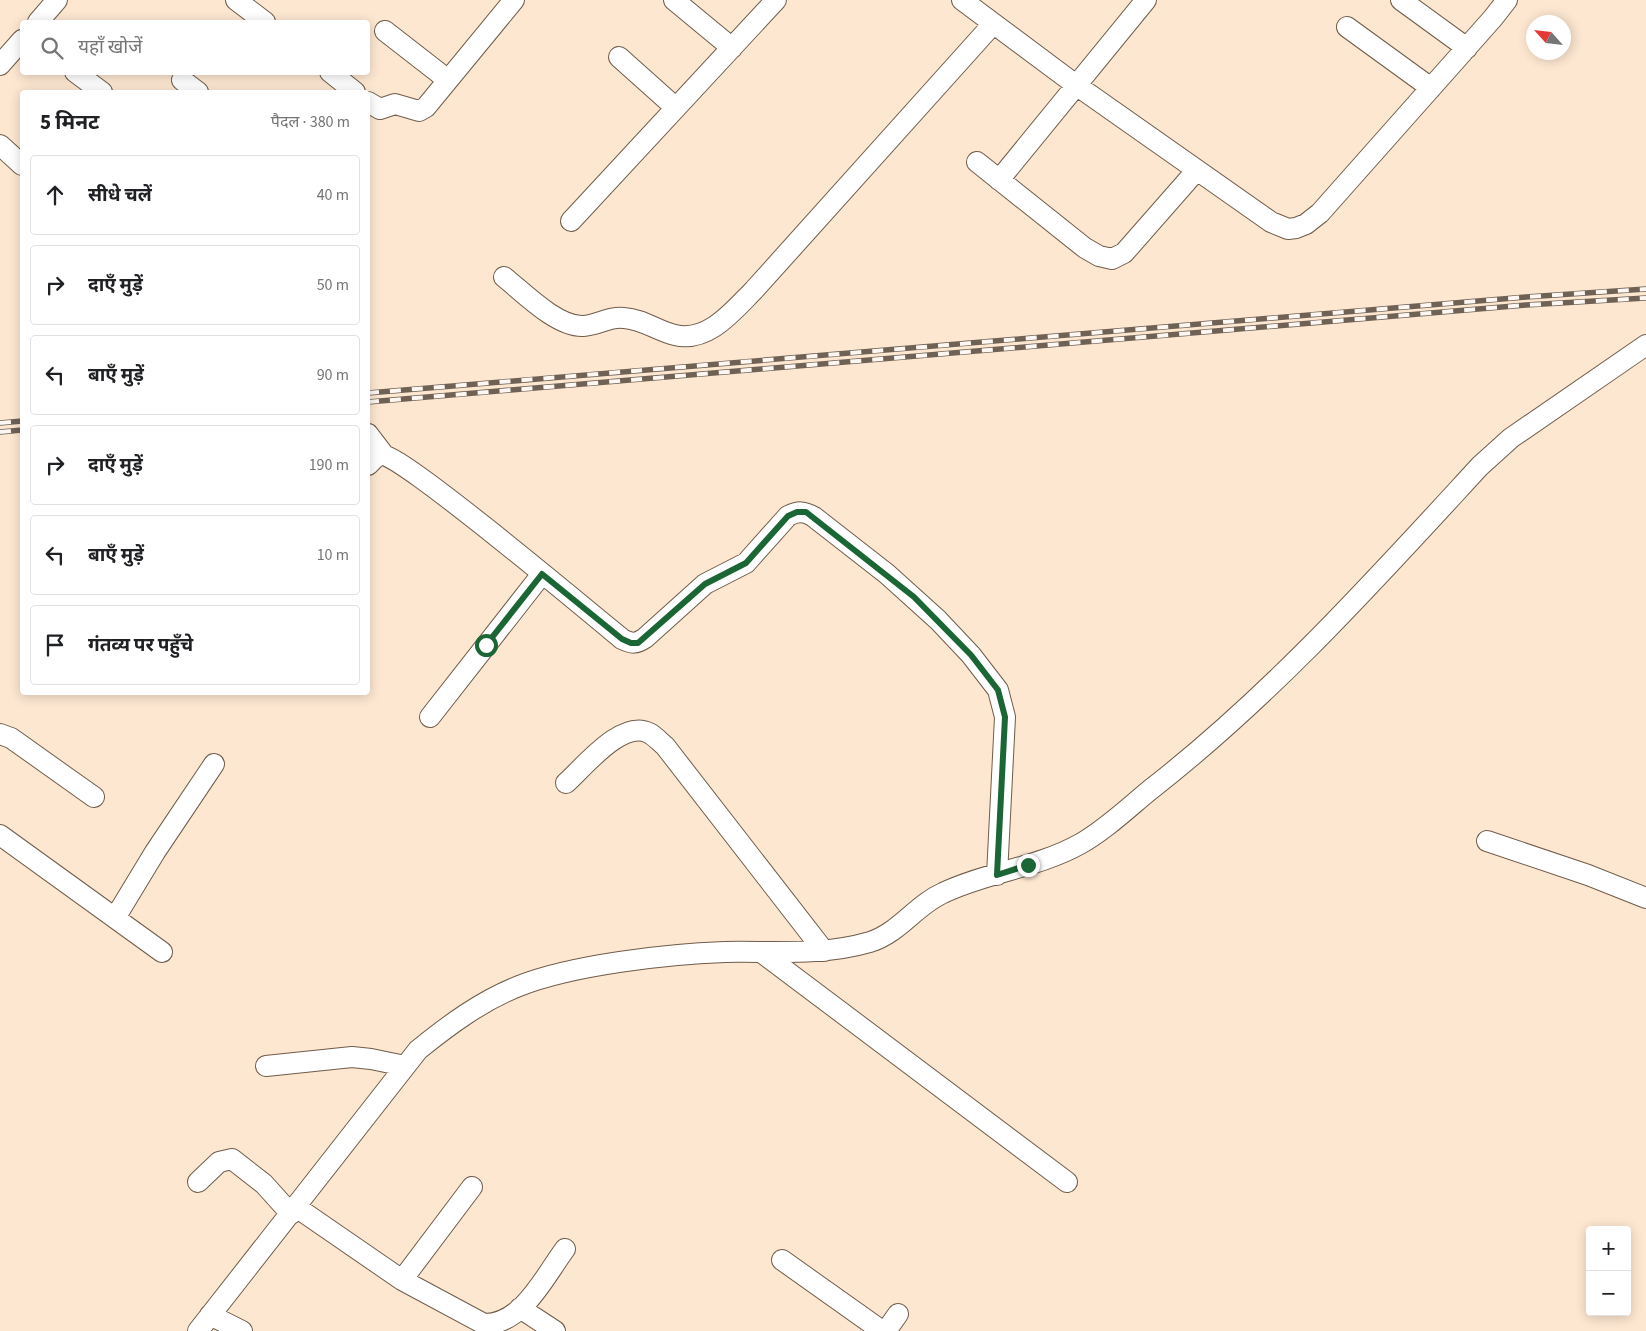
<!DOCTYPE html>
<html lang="hi">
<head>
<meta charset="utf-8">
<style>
  :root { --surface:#fff; --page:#f2f2f2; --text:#202124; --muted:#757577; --line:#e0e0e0 }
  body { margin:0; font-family:"Source Sans 3","Noto Sans Devanagari",sans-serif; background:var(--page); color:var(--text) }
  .controls { position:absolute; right:15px; bottom:15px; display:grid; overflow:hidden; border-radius:5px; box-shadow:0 2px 12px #0003 }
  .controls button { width:45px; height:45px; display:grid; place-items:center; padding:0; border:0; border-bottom:1px solid var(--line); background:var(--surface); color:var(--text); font:25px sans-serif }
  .compass { position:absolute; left:1526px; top:15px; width:45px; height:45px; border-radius:50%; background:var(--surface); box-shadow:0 2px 12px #0003; rotate:297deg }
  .stop { position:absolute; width:15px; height:15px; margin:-11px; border:4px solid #1a6635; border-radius:50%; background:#fff }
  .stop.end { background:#1a6635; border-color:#fff; box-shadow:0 1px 5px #0008 }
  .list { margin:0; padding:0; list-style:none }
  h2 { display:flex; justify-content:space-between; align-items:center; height:65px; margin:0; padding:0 20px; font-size:21px }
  h2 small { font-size:16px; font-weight:400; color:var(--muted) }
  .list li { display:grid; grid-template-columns:32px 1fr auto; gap:15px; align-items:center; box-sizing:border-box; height:80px; margin:0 10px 10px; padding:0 10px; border:1px solid var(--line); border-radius:5px }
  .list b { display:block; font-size:19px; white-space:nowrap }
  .list em { font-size:16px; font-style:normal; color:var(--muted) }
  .icon { flex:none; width:28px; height:28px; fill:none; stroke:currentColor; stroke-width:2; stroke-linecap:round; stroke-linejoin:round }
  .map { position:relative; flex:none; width:1646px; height:1331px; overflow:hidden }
  .search { position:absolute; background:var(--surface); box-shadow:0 2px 12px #0003; left:20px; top:20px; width:350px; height:55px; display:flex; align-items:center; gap:12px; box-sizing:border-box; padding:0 18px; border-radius:5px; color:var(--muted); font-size:19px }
  .panel { position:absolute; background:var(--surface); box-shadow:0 2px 12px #0003; left:20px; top:90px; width:350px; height:605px; border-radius:5px }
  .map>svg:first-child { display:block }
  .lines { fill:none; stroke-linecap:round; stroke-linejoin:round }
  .minor-casing { stroke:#6f5c4a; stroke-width:22 }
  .minor { stroke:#fff; stroke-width:20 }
  .rail-casing { stroke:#6f6255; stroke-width:5.5 }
  .rail { stroke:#fcf7f3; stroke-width:4; stroke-dasharray:11; stroke-linecap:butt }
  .route { stroke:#1a6635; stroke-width:6 }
</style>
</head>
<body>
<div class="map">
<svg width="1646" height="1331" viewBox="0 0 1646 1331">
  <rect width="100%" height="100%" fill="#fde7d1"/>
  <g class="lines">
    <defs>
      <path id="minor" d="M236,0L265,22
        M674,0L732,48
        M962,0L1076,85L1271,222L1288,229L1296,228L1306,224L1320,213L1493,18L1507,0
        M1401,0L1467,48
        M38,22L57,0
        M1347,27L1431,88
        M385,31L448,80
        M619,57L676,108
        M0,65L22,40
        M75,72L102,92
        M330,72L355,92
        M182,80L198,92
        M368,102L380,109L395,104L419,111L426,107L514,0
        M0,145L22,165
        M977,162L1085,248L1099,256L1112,259L1124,253L1196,171
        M999,180L1146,0
        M571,221L776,0
        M504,277C524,293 557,327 583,326C598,325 610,316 624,318C643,319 657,331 675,335C708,343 733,311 754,290L993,24
        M368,434L384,455
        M368,465C372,461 377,455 383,455C403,456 593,615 622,639C632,644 636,644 645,638L705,584L746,563L788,516C798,511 804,511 814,517L887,574L938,620L971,655L998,690L1005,717L997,875
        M430,717L542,574
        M0,734L11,738L94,797
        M566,783C584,767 622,719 649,733C655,736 660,742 665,746L824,951
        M0,835L162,952
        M1487,841L1588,875L1646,898
        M115,918L155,852L214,764
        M761,952L1067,1182
        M266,1066L352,1057L371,1059L405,1066
        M198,1182L219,1162L232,1159L264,1184L291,1214
        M296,1207L402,1280L484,1324C522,1325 545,1276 565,1249
        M782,1260L882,1331
        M402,1280L472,1187
        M520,1308L555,1331
        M210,1315L242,1331
        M198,1331L418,1050C449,1025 481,1001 519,986C572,965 667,954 725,952C773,951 822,956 870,942C899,933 916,905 943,893C986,872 1037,868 1080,844C1105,830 1128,808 1150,790C1272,695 1376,579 1480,466L1511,438L1646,345
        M886,1331L898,1314"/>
    </defs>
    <use href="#minor" class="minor-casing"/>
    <use href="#minor" class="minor"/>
    <defs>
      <path id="rail" d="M368,393L1526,297L1646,289
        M368,402L1526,305L1646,298
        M0,423L22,421
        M0,432L22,430"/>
    </defs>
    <use href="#rail" class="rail-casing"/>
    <use href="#rail" class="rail"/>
  </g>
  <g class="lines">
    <path class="route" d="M486,645L542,574L622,639L631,643H638L705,584L746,563L788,516L797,512H806L914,597L971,655L998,690L1005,717L997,875L1028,865"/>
  </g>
</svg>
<div class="controls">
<button>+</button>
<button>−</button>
</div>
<svg class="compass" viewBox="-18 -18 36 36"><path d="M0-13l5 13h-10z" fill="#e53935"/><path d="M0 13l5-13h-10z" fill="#757577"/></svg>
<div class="stop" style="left:486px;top:645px"></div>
<div class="stop end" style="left:1028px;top:865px"></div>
<div class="search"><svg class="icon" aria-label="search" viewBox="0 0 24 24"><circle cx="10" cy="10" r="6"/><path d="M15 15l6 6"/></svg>यहाँ खोजें</div>
<section class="panel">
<h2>5 मिनट<small>पैदल · 380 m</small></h2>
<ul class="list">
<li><svg class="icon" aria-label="ahead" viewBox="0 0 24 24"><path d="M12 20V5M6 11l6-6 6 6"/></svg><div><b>सीधे चलें</b></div><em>40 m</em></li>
<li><svg class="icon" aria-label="right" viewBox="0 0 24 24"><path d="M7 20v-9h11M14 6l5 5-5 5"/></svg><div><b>दाएँ मुड़ें</b></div><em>50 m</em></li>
<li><svg class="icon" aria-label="left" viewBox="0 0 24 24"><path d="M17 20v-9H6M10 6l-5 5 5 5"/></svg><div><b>बाएँ मुड़ें</b></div><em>90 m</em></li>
<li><svg class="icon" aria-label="right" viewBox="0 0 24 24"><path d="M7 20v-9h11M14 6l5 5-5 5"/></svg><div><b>दाएँ मुड़ें</b></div><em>190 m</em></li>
<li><svg class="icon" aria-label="left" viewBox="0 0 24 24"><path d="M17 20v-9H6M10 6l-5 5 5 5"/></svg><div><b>बाएँ मुड़ें</b></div><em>10 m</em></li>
<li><svg class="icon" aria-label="arrive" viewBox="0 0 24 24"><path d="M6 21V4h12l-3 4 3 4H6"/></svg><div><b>गंतव्य पर पहुँचे</b></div></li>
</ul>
</section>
</div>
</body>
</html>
